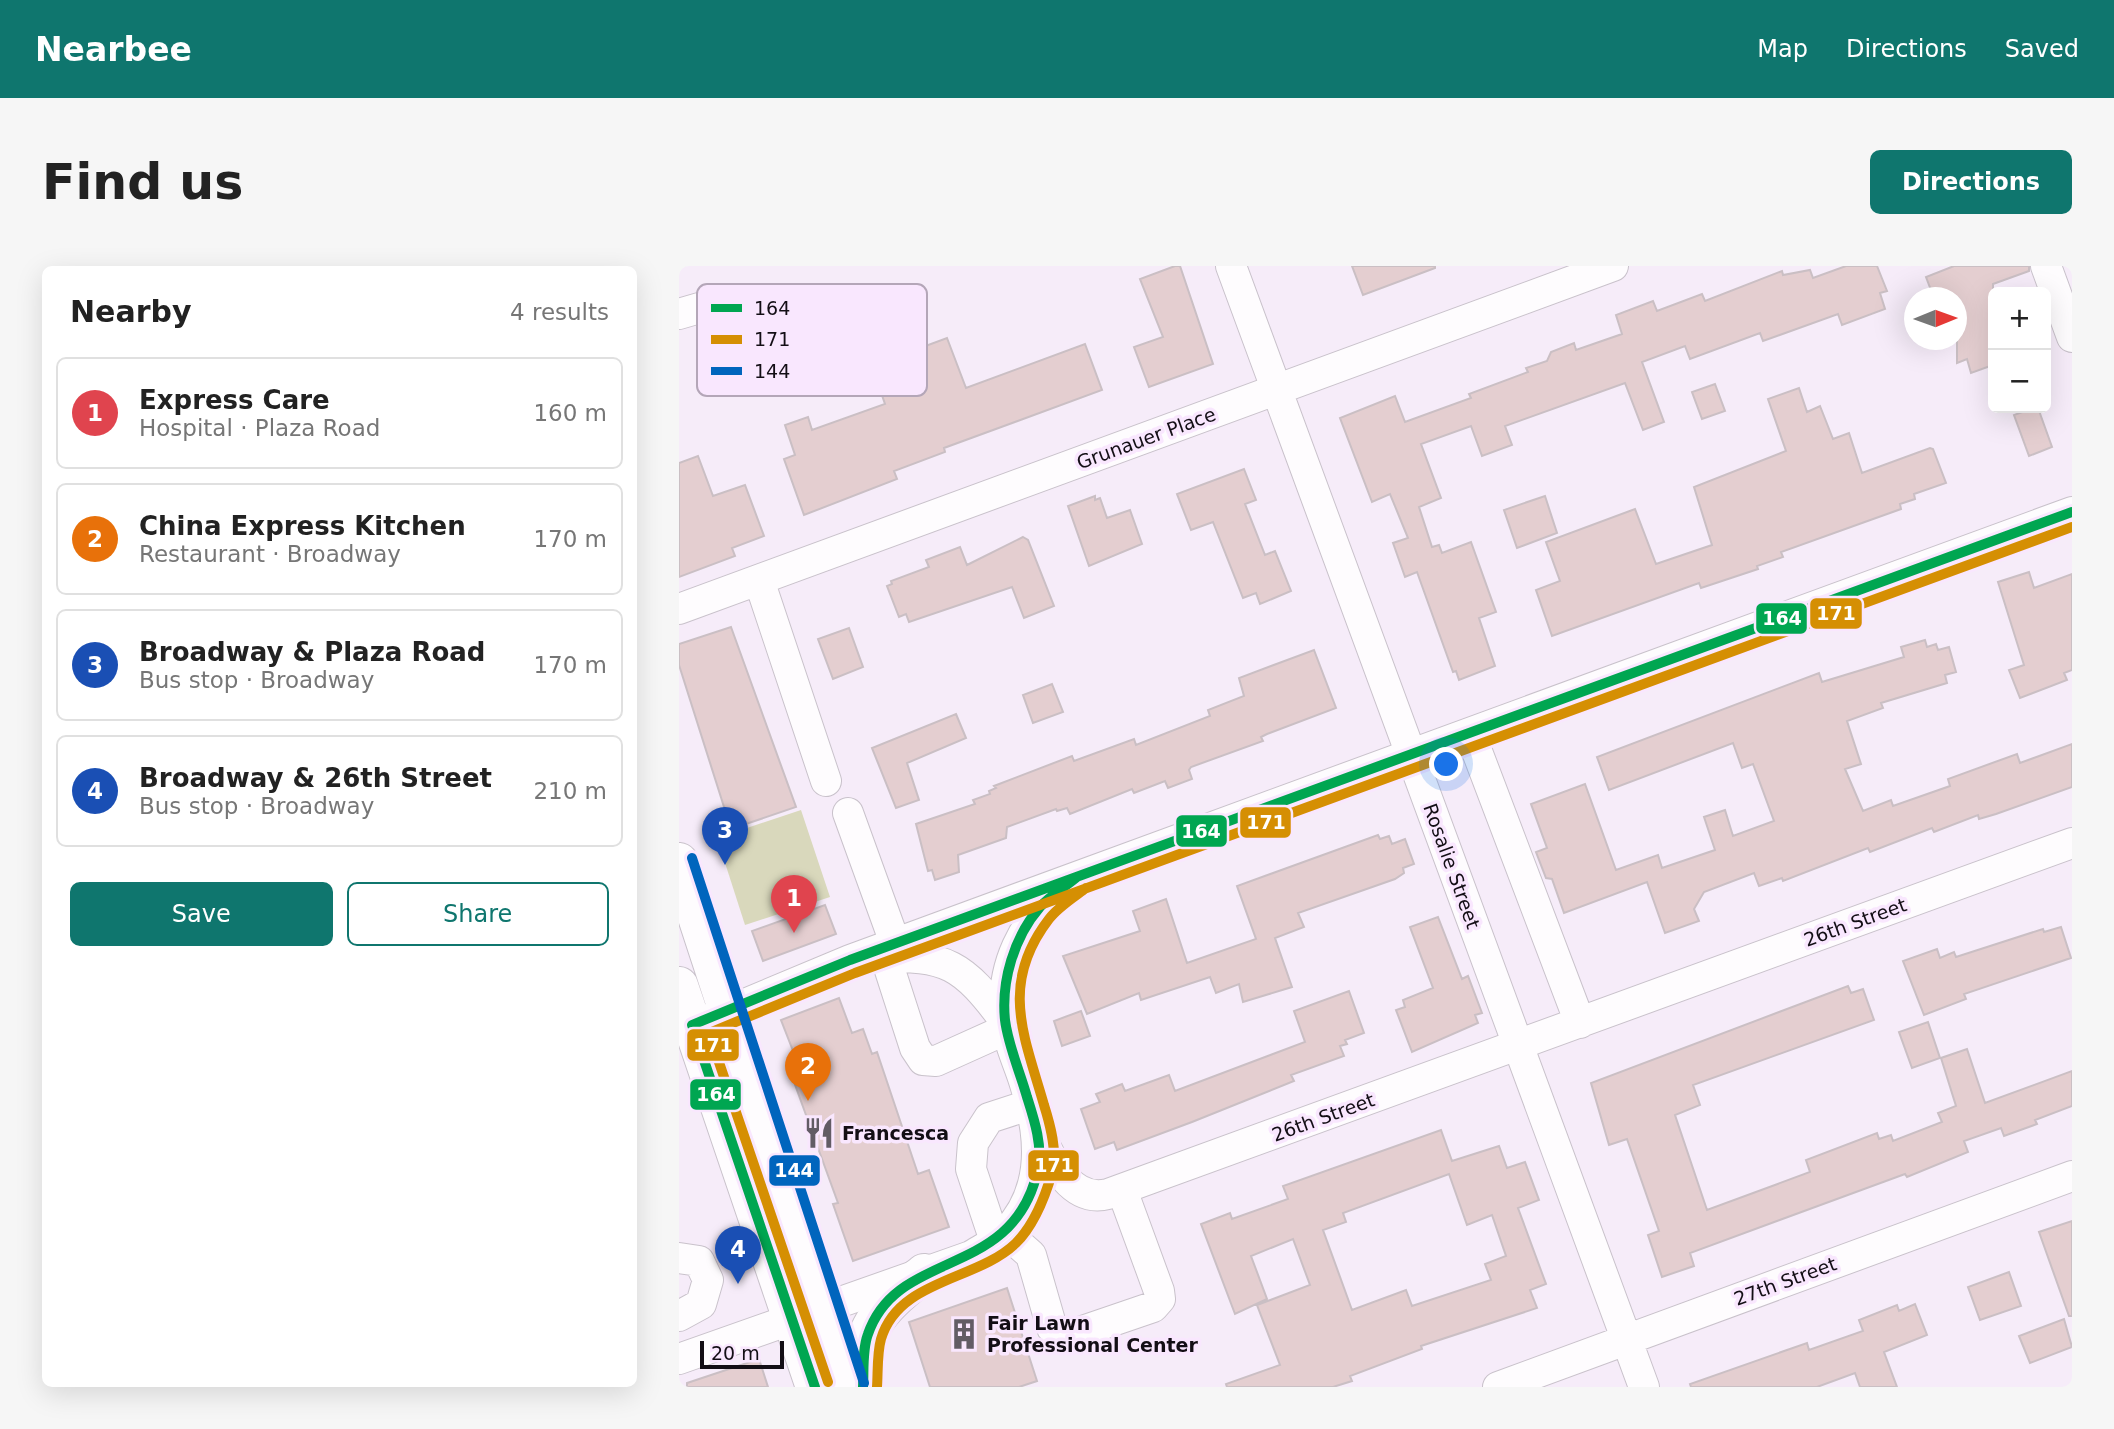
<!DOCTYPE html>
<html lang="en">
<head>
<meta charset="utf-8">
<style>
  :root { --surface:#fff; --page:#f6f6f6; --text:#222; --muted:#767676; --line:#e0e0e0; --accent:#0f766e }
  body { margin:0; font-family:"DejaVu Sans",sans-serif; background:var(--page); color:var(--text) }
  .controls { position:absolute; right:21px; top:21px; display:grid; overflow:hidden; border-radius:10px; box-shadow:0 7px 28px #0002 }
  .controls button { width:63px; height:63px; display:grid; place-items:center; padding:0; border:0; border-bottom:2px solid var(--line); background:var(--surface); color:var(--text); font:35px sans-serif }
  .compass { position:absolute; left:1225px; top:21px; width:63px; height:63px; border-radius:50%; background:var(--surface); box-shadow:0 7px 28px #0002; rotate:89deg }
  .scale { position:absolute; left:21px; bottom:18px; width:84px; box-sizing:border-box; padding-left:7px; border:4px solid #130e15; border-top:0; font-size:19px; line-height:24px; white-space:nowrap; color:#130e15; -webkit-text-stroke:5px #f9e7fe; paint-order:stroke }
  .you { position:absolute; left:768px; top:499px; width:24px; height:24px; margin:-18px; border:5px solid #fff; border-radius:50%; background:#1a73e8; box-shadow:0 0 0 10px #1a73e833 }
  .badge { display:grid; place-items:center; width:46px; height:46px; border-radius:50%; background:var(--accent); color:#fff; font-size:23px; font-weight:700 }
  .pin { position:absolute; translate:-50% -58px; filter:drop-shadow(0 2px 4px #0008) }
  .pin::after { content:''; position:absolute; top:37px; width:24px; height:21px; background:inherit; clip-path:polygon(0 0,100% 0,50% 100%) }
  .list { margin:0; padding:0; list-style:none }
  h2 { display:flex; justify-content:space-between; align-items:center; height:91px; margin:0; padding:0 28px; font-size:30px }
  h2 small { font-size:23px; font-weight:400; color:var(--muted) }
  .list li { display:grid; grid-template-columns:46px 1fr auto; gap:21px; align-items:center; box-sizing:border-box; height:112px; margin:0 14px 14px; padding:0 14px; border:2px solid var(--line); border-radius:10px }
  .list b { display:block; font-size:26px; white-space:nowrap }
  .list p { margin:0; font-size:23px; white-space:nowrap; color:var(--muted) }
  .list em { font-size:23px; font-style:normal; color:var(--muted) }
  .actions { display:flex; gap:14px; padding:21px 28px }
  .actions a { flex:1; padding:16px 0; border:2px solid var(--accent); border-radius:10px; text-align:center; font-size:24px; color:var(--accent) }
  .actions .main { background:var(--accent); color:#fff }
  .map { position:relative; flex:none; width:1393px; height:1121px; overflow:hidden; border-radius:10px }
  header { display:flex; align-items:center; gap:42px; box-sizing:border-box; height:98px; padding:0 35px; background:var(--accent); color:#fff }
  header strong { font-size:33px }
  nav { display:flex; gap:38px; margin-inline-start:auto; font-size:24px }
  .intro { display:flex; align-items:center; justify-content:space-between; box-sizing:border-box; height:168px; padding:0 42px }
  h1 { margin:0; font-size:49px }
  .button { padding:18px 32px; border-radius:10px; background:var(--accent); color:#fff; font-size:24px; font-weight:700 }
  main { display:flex; gap:42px; padding:0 42px }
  aside { flex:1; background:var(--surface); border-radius:10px; box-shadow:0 7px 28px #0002 }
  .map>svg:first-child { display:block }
  .green { fill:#d9d8bc }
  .building { fill:#e4ced0; stroke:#cabfc4; stroke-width:2; fill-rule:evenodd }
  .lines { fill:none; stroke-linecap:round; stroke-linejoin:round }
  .minor-casing { stroke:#c9c2cb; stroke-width:32 }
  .major-casing { stroke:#c9c2cb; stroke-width:40 }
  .minor { stroke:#fefcfe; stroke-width:30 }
  .major { stroke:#fefcfe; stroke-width:38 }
  .bus-1-casing { stroke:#f9e7fe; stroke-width:16 }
  .bus-2-casing { stroke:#f9e7fe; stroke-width:16 }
  .bus-3-casing { stroke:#f9e7fe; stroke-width:16 }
  .bus-1 { stroke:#00a651; stroke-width:10 }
  .bus-2 { stroke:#d58f03; stroke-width:10 }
  .bus-3 { stroke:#0065bd; stroke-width:10 }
  .labels { text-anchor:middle; stroke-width:7; stroke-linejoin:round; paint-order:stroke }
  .street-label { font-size:19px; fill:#130e15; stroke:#f9e7fe }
  .poi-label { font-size:19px; font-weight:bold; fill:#130e15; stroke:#f9e7fe; text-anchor:start }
  .key { fill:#f9e7fe; stroke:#b4a6b8; stroke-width:2 }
  .key-label { font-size:19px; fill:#130e15 }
  .line-badge { stroke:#f9e7fe; stroke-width:2.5 }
  .badge-label { font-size:19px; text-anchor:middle; font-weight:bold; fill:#fff }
</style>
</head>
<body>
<header>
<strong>Nearbee</strong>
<nav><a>Map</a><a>Directions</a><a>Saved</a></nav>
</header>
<div class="intro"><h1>Find us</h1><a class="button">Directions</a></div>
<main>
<aside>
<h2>Nearby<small>4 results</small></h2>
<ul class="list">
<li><span class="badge" style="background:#e0444e">1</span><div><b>Express Care</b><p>Hospital · Plaza Road</p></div><em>160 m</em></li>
<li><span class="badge" style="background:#e8710a">2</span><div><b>China Express Kitchen</b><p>Restaurant · Broadway</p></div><em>170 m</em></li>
<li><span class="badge" style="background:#1a4fb4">3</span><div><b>Broadway &amp; Plaza Road</b><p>Bus stop · Broadway</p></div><em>170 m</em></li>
<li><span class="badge" style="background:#1a4fb4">4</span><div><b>Broadway &amp; 26th Street</b><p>Bus stop · Broadway</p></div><em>210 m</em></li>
</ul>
<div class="actions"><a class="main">Save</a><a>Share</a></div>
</aside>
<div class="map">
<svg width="1393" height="1121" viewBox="0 0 1393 1121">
  <rect width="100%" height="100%" fill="#f6ecf9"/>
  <path class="green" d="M122,544L151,631L66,659L38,572Z"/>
  <path class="building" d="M496,0H501L534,98L470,121L455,81L484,71L461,13Z
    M673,0H756V2L684,29Z
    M1167,0H1198L1208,25L1201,27L1206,43L1163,59L1159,48L1084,75L1081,67L1011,93L1006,80L963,96L985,156L964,164L946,117L826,160L833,179L803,190L792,160L742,178L762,232L740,241L753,281L760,279L763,287L792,276L817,346L800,352L816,400L780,414L777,405L774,406L738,306L726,311L714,277L729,272L711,228L693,236L661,152L716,130L726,156L792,132L790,128L849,106L847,102L868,95L872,86L895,77L897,84L943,68L937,49L974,35L978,45L1023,28L1026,35L1103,5L1104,9L1131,4L1134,12Z
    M1275,0H1350V5L1314,18V99L1292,107L1288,93L1278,97V32H1255L1247,11Z
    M268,72L287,122L406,78L423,124L265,182L266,186L215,205L218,213L125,249L105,193L116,189L106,159L129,151L133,164L206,138L191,95L222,83L225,88Z
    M1036,118L1046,145L1023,153L1013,126Z
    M1120,122L1128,146L1141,140L1154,173L1170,167L1183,207L1251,182L1254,183L1267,217L1235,228L1236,233L1221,238L1222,243L1102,286L1104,291L1078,300L1079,303L1022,322L1020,317L873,370L857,324L881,315L867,276L956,243L977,298L1033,279L1015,221L1107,185L1089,133Z
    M1354,142H1359L1373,181L1350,190L1335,149Z
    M19,190L34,230L66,219L85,270L53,282L56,290L0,311V197Z
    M565,203L577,234L566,238L586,289L596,285L612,325L581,338L577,327L564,332L534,256L512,264L498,228Z
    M416,230V234L421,232L428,252L451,244L463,278L410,300L389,240Z
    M866,230L878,267L838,282L825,244Z
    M344,271L349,274L375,340L345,352L333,321L230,356L227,348L220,351L208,320L213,318L212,315L250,301L247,294L281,281L288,299Z
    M1350,306L1355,322L1393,308V404L1385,407L1388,414L1341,432L1330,404L1345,399L1319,316Z
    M52,361L117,541L52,563L0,399V378Z
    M170,362L184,401L154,413L139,373Z
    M1246,374L1248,381L1257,378L1259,384L1270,381L1277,406L1266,409L1268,417L1202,437L1204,442L1168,455L1182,498L1166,503L1184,545L1212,534L1214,540L1271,520L1269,513L1338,488L1341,497L1393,478V521L1317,548L1300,553L1299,549L1255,566L1253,562L1191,586L1189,582L1104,615L1103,612L1080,620L1075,607L1025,626L1015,643L1020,655L986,667L968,616L885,647L873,613L867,612L857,586L868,582L852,538L906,518L937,604L979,589L983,602L1036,584L1025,551L1046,544L1054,570L1095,555L1074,498L1063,502L1054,477L930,524L918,491L1140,407L1143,416L1225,391L1222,381Z
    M635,384L657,442L588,468L582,471L584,475L512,501L510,504L513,513L489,522L486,515L455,527L453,523L391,548L388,542L378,545L377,543L328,561L327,572L279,589L280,606L256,614L253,604L249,605L237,558L296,538L294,534L311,528L310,525L317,522L315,520L393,490L395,495L455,473L457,479L531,450L529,444L565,430L560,412Z
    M373,418L384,446L354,457L344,429Z
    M277,448L287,472L228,497L240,534L217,542L193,482Z
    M699,569L701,573L710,570L713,578L726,573L735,598L724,602L725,607L716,613L619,647L625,661L596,672L613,721L564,736L560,718L537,727L531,711L462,734L460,727L408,748L384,690L461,665L454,645L487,633L508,697L577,673L558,620Z
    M146,639L157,668L84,695L73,665Z
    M759,651L783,713L789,710L803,747L796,749L799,757L733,786L717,744L726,741L724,734L754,722L731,661Z
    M1382,661L1392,692L1285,728L1287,733L1245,749L1224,695L1258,683L1261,692L1275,686L1277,691L1364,663L1365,666Z
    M1169,720L1172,727L1184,723L1195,754L1014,819L1021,839L996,849L1028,944L1131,906L1127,894L1198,867L1200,873L1212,869L1214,875L1263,856L1259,847L1277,840L1262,792L1288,783L1306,837L1393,805V840L1356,854L1358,858L1325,870L1322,862L1285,875L1289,886L1228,911L1226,908L1011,987L1015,1000L983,1011L969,969L980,965L948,873L930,879L912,817Z
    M670,725L685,767L666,774L668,778L661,780L665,790L612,809L615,815L513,856L438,884L435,876L416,883L402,843L421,836L417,828L443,818L446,825L490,809L496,825L626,776L615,745Z
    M160,732L173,767L184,763L193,788L198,786L239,908L250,904L270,961L174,995L154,938L159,937L115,816L125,813L102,754Z
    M402,745L411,770L383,780L375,755Z
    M1249,756L1261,792L1233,802L1220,766Z
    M762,864L773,895L820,880L828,902L846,896L860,934L839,942L867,1018L851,1024L858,1042L742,1080L743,1083L671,1110L673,1115L654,1121H548L547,1118L601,1099L578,1039L631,1019L614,973L572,990L588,1033L556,1048L522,958L551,947L553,953L609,933L604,920ZM770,908L788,959L813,949L827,990L806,998L812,1014L733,1040L727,1024L673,1044L644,964L667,956L664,947Z
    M1393,955V1050H1390L1360,966Z
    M1330,1006L1342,1040L1301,1054L1289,1021Z
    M328,1022L358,1115L340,1121H251L230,1056Z
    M1236,1038L1248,1069L1205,1086L1218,1121H1181L1176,1107L1138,1121H1012L1011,1118L1128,1077L1130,1084L1184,1065L1180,1054L1218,1039L1220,1045Z
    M1385,1053L1393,1081L1351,1097L1340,1070Z
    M80,1093L89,1121H8V1117Z"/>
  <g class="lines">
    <defs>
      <path id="minor" d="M552,0L965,1121
        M1367,0L1393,71
        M0,48L41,36
        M80,314L147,515
        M0,343L934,0
        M791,467L901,757
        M169,547L216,677
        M198,692C268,688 284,699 326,755
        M207,692L236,782L244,794L257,795L328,763
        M30,753L171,694L1393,246
        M358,863C371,890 390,938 429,928L1393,577
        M327,967L352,989L373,1062L381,1069H392L474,1041L481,1033L480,1025L443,924
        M316,975L292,903L294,877L310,852L353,838
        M0,992L20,995L29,1014L22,1038L0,1050
        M0,1093L292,990C303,983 318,976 327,966C368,923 362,867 345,815C339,796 328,773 326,753C322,700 343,656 384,622
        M819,1121L1393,910"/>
      <path id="major" d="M0,596L172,1121
        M0,720L136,1121
        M184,1121C177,1061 203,1042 245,1007"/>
    </defs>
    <use href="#minor" class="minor-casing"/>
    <use href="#major" class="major-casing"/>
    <use href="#minor" class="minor"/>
    <use href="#major" class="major"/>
    <defs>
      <path id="bus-1" d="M136,1121L13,759L171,694L1393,246
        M184,1121C185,1105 183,1084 189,1068C219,981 335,1015 359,903C364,880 355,853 348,831C341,806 329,779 326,754C322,715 335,671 361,641C371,630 386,621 398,611"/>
      <path id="bus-2" d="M149,1116L30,767L176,707L1393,261
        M198,1121C199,1106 198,1087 202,1073C220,1013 298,1015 337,977C355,959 366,931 373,907C379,886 371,858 365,839C345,769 320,718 370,653C379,641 395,631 407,622"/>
      <path id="bus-3" d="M13,592L185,1117"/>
    </defs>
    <use href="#bus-1" class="bus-1-casing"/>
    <use href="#bus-2" class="bus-2-casing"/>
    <use href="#bus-3" class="bus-3-casing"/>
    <use href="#bus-1" class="bus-1"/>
    <use href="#bus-2" class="bus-2"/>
    <use href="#bus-3" class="bus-3"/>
  </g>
  <defs>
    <symbol id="restaurant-bare" viewBox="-9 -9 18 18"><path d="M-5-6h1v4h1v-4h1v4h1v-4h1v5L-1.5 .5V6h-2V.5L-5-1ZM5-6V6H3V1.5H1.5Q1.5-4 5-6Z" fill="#625c65" stroke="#f9e7fe" stroke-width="2.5" paint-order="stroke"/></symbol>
    <symbol id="building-bare" viewBox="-9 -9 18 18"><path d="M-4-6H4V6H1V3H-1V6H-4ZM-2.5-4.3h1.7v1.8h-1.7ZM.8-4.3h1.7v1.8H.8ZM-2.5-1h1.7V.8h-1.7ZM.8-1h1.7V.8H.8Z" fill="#625c65" stroke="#f9e7fe" stroke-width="2.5" paint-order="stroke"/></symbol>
  </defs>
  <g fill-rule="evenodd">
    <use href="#restaurant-bare" x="118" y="845" width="44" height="44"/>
    <use href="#building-bare" x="263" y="1046" width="44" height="44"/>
  </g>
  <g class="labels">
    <g class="street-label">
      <text transform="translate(467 172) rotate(-20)" y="7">Grunauer Place</text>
      <text transform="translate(773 600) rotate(70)" y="7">Rosalie Street</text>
      <text transform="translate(1176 656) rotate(-20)" y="7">26th Street</text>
      <text transform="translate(644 851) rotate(-20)" y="7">26th Street</text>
      <text transform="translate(1106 1015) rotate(-20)" y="7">27th Street</text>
    </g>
    <g class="poi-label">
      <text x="163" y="874">Francesca</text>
      <text x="308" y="1064">Fair Lawn<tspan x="308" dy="22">Professional Center</tspan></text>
    </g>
  </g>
  <rect x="18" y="18" width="230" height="112" rx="10" class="key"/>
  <rect x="32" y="38" width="31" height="8" fill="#00a651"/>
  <rect x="32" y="69" width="31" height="9" fill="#d58f03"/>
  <rect x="32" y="101" width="31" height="8" fill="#0065bd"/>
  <g class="key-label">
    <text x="75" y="49">164</text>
    <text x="75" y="80">171</text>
    <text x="75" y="112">144</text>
  </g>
  <g class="line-badge">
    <rect x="1130" y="331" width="54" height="33" rx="7" fill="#d58f03"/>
    <rect x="1076" y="336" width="53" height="33" rx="7" fill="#00a651"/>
    <rect x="560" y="540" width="53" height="33" rx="7" fill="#d58f03"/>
    <rect x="496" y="548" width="53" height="34" rx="7" fill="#00a651"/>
    <rect x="7" y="762" width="54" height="34" rx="7" fill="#d58f03"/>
    <rect x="10" y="812" width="53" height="33" rx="7" fill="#00a651"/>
    <rect x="348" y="883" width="53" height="33" rx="7" fill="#d58f03"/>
    <rect x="89" y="888" width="53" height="33" rx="7" fill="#0065bd"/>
  </g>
  <g class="badge-label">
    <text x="1157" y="354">171</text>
    <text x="1103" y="359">164</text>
    <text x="587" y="563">171</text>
    <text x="522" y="572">164</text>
    <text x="34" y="786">171</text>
    <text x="37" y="835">164</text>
    <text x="375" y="906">171</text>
    <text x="115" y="911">144</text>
  </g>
</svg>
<div class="controls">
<button>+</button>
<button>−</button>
</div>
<svg class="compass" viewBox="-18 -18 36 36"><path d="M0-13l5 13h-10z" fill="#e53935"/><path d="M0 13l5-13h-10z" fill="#767676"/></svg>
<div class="scale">20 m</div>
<div class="you"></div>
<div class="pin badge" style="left:115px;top:667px;background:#e0444e">1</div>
<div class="pin badge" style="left:129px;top:835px;background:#e8710a">2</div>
<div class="pin badge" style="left:46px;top:599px;background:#1a4fb4">3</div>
<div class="pin badge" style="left:59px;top:1018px;background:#1a4fb4">4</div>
</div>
</main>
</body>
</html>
